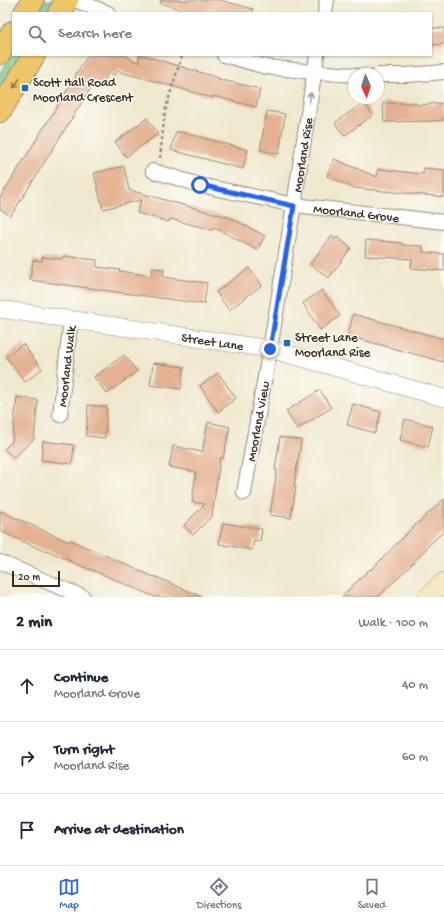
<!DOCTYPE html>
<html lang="en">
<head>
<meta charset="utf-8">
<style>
  :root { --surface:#fff; --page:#f6f6f7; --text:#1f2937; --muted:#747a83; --line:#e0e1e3; --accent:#2563eb }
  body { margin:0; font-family:"Gochi Hand",sans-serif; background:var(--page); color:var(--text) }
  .compass { position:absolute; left:348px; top:68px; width:36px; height:36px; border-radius:50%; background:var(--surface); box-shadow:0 1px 3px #0004; rotate:177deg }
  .scale { position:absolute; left:12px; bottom:10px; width:48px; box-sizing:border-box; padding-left:4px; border:2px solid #3b2a1e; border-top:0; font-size:11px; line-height:14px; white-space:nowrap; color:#3b2a1e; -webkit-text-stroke:3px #fdfcf7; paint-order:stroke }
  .stop { position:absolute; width:12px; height:12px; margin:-9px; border:3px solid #2563eb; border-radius:50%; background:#fff }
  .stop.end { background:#2563eb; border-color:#fff; box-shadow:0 1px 4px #0008 }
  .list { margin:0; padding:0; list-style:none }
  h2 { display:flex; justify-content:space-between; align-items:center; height:52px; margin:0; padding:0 16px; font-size:17px }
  h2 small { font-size:13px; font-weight:400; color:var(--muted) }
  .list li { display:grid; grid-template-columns:26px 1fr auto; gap:12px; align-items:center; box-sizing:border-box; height:72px; padding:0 16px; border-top:1px solid var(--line) }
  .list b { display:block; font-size:15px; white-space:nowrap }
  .list p { margin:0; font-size:13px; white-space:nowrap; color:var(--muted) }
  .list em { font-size:13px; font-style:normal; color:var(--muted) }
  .icon { flex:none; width:22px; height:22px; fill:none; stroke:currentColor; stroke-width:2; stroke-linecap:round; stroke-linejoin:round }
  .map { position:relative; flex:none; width:444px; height:597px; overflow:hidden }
  .search { position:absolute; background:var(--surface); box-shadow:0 1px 3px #0004; left:12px; right:12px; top:12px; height:44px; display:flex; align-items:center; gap:10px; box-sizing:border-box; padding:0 14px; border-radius:0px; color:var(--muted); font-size:15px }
  .sheet { height:268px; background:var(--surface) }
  nav { display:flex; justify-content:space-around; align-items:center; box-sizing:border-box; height:56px; border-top:1px solid var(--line); background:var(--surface); font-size:11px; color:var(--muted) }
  nav a { display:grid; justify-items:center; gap:2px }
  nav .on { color:var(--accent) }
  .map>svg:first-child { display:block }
  .green { fill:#77c98b; stroke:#597a54 }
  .building { fill:#e4b292 }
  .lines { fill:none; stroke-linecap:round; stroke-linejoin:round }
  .minor-casing { stroke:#958976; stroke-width:16 }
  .tertiary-casing { stroke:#958976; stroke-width:18 }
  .secondary-casing { stroke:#958976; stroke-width:20 }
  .trunk-casing { stroke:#958976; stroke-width:24 }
  .path { stroke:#958976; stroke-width:2.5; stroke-dasharray:3 3; stroke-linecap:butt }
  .minor { stroke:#fff; stroke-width:14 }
  .tertiary { stroke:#fff; stroke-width:17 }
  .secondary { stroke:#f7e8c3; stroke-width:19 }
  .trunk { stroke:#ecc669; stroke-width:22 }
  .oneway { stroke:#8b7040 }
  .oneway2 { stroke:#a79f9a }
  .route { stroke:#2563eb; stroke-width:5 }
  .poi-dot { fill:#1f6fb2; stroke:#fdfcf7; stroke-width:1.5 }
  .labels { text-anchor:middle; stroke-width:3; stroke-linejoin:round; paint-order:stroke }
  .poi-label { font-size:13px; fill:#3b2a1e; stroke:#fdfcf7; text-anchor:start }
  .street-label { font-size:13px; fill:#3b2a1e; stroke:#fdfcf7 }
</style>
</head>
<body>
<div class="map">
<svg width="444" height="597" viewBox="0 0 444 597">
  <rect width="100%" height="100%" fill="#fdfcf7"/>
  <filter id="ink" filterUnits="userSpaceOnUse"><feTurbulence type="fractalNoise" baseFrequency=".025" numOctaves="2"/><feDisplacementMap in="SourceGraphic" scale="8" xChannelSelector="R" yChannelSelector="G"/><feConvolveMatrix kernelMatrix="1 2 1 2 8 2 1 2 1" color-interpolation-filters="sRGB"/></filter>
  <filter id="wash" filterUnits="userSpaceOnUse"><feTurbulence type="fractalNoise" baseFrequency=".012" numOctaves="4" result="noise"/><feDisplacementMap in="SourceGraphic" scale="16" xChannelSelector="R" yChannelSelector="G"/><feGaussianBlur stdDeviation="0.9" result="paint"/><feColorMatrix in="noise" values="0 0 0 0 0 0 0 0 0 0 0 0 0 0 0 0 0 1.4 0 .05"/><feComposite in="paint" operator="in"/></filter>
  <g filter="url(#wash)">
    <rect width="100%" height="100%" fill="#efe8ce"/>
    <path class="green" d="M44,0H55L47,13H36Z
      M13,52V55H22L0,92V73Z"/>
    <g id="blocks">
      <path class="building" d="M161,0H220L253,9L252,13H193L160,3Z
        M431,28H444V44L431,45Z
        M88,55H125L138,63L140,55H142L219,78L218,79L260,89L256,107L213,96V98L182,89L117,71L114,75L109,72L98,90L92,86L11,216L0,209V198L76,76L75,75Z
        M364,102L373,115L344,136L335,123Z
        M383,103H416V105L444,103V120L432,121L384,122Z
        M267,111L285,114L279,154L260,150Z
        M147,118L158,134L126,157L115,142Z
        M176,132H182L248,150L243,169L171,150Z
        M334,159L377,177L378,169L423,174L424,168L444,170V197L354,188L327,176Z
        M124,166L129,190L231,218L265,236L257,250L214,227L213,230L170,219L169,222L137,213L141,200L103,209L94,173Z
        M332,236L335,239L337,237L351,248L329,278L310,264Z
        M366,240L402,243V245L423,246V252L444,254V271L411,268L412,259L365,256Z
        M63,256L97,260V267L120,270L119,271L151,276L152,268L164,269L163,277L207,283L204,304L30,280L33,260L42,261V257L62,259Z
        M249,268L262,285L229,310L216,292Z
        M322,290L340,316L320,330L303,303Z
        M353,314L444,339V362L348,336Z
        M23,344L42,369L25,382L6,357Z
        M124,355L137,371L107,394L94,377Z
        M153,363L184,367L181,389L150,385Z
        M218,373L236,398L218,412L200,386Z
        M320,390L331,408L297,429L286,411Z
        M17,397L38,400L34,439L13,458L4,449L12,442Z
        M353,404L381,412L375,433L347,425Z
        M88,405L107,407L105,438L86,436Z
        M405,419L433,426L428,447L400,440Z
        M208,422L230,427L223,458H220L212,516L193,535L184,525L205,504L192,502L196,472L169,467L173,446L202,452Z
        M280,437L301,440L294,486H296L291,518L270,515L277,470H275Z
        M43,441L74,445L72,464L41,460Z
        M444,499V531L426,548H427L413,563L378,597H341L370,569L371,570L408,532Z
        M0,511L69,542L70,540L154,577V576L202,597H155L90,569V570L46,550V552L0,531Z
        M223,523L262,529L260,541L254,540L252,550L219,544Z"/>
    </g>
  </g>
  <g filter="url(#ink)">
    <use href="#blocks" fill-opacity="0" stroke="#958976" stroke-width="1"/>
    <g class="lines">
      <defs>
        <g id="minor">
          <path d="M75,0L108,13"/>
          <path d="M325,13L327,0"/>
          <path d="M224,55L266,67L314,72L354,75"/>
          <path d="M378,75H407L444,72"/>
          <path id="s1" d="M153,171L200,185L294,205L444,222"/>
          <path id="s2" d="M60,415L71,319"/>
          <path id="s3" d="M244,493L270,349L294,205L317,55"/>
          <path d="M0,562L83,597"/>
        </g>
        <g id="tertiary">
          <path id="s4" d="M0,309L270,349L444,398"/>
        </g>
        <path id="secondary" d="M428,597L444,582"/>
        <path id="trunk" d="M25,13L33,0
          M59,13L67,0
          M0,53L13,32
          M0,111L34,55"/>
      </defs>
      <use href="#minor" class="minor-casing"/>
      <use href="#tertiary" class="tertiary-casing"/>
      <use href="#secondary" class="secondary-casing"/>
      <use href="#trunk" class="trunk-casing"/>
      <path class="path" d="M160,158L165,111L182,55"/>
      <use href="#minor" class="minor"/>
      <use href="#tertiary" class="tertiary"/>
      <use href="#secondary" class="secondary"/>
      <use href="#trunk" class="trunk"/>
    </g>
    <defs><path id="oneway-shaft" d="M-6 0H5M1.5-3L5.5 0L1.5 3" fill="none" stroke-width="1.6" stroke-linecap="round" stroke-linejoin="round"/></defs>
    <use class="oneway" href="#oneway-shaft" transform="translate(17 83) rotate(121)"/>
    <use class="oneway2" href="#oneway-shaft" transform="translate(310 98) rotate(-81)"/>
  </g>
  <g class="lines" filter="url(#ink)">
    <path class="route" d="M200,185L294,206L270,349"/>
  </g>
  <g class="poi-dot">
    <rect x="21" y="84" width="8" height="8" rx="2"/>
    <rect x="283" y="339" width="8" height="8" rx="2"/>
  </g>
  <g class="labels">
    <g class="poi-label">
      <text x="33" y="86">Scott Hall Road<tspan x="33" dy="15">Moorland Crescent</tspan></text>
      <text x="295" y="341">Street Lane<tspan x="295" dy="15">Moorland Rise</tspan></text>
    </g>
    <g class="street-label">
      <text dy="5" stroke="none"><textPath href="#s3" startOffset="343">Moorland Rise</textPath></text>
      <text dy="5" stroke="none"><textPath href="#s1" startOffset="208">Moorland Grove</textPath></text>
      <text dy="5" stroke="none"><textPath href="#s4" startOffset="215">Street Lane</textPath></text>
      <text dy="5" stroke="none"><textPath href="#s2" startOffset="49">Moorland Walk</textPath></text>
      <text dy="5" stroke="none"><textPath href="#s3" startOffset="73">Moorland View</textPath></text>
    </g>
  </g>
</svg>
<svg class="compass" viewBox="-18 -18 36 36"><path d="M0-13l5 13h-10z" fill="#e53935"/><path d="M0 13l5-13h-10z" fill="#747a83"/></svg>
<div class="scale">20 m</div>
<div class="stop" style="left:200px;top:185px"></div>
<div class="stop end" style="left:270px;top:349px"></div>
<div class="search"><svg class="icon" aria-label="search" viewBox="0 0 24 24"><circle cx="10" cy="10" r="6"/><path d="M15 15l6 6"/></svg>Search here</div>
</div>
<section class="sheet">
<h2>2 min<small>Walk · 100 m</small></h2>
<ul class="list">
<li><svg class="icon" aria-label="ahead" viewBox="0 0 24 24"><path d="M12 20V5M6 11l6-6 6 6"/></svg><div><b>Continue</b><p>Moorland Grove</p></div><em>40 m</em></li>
<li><svg class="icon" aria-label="right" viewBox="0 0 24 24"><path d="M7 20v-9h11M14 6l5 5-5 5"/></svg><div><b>Turn right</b><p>Moorland Rise</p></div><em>60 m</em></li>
<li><svg class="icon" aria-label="arrive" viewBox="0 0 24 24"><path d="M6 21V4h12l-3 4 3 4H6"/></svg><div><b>Arrive at destination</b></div></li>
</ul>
</section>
<nav>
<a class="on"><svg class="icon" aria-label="map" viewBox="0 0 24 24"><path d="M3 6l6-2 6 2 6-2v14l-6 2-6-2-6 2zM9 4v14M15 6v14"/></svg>Map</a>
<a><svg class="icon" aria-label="directions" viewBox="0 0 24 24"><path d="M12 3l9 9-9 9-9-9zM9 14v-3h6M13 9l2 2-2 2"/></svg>Directions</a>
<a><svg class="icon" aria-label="saved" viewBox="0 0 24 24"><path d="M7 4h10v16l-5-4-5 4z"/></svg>Saved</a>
</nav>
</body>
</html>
